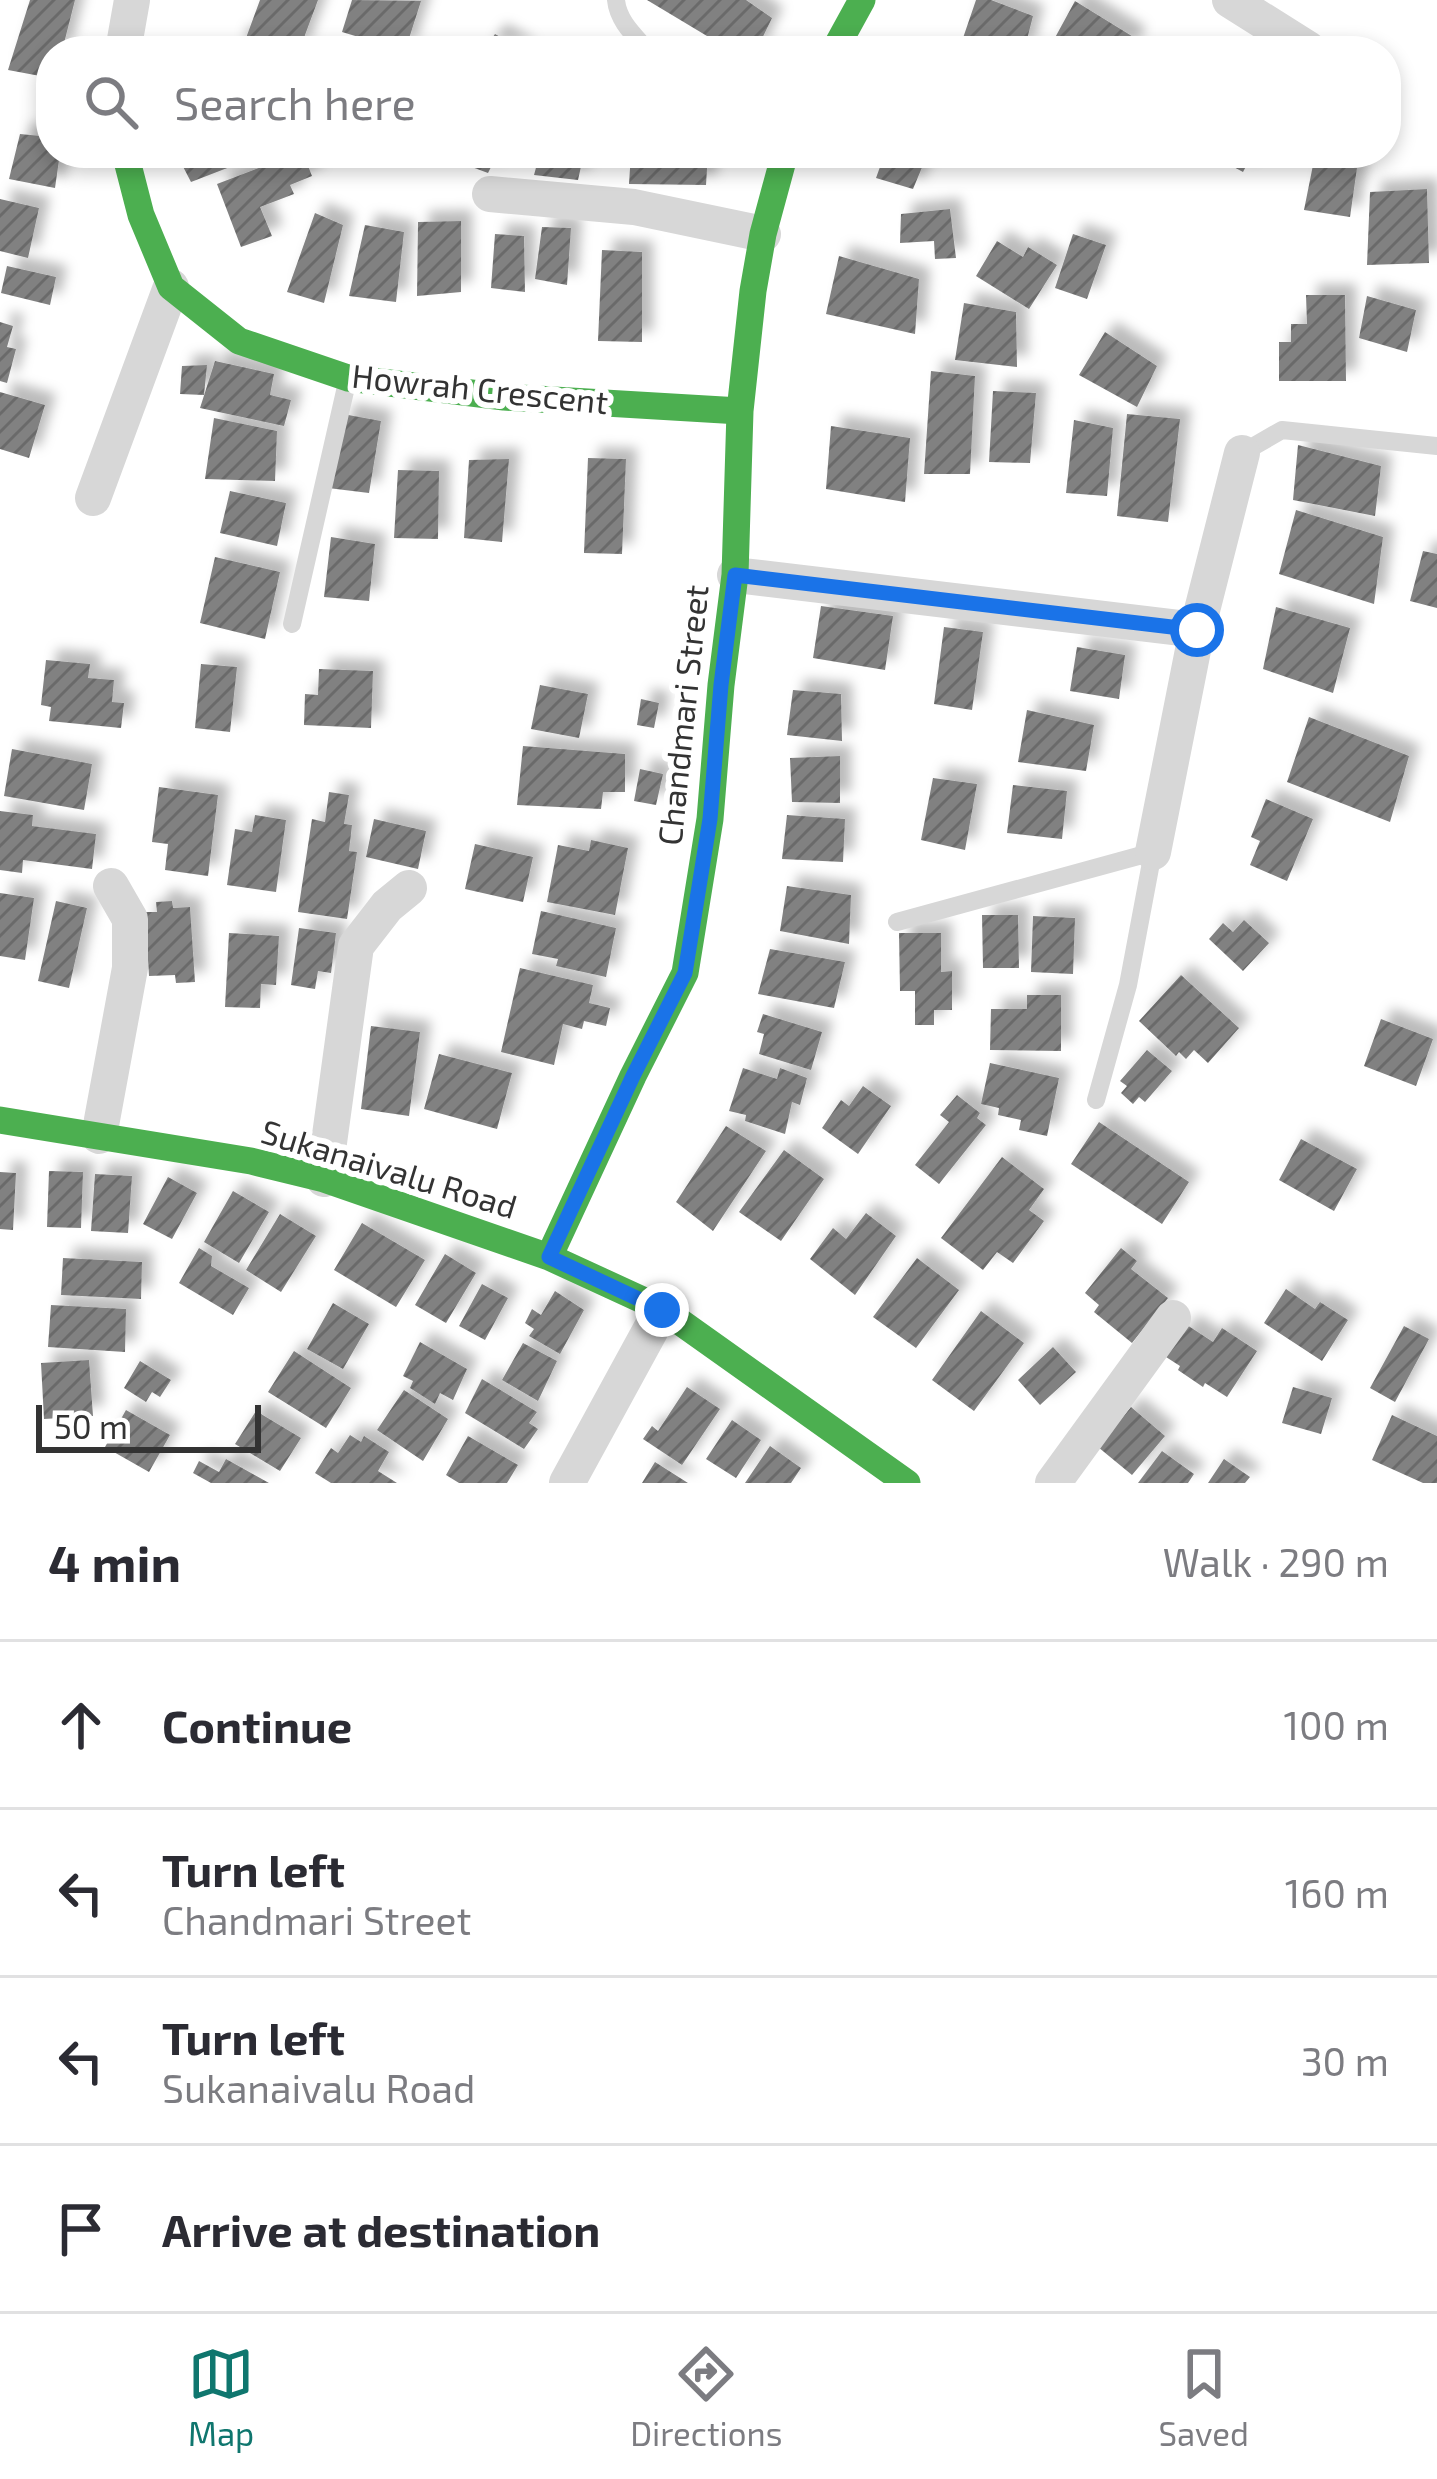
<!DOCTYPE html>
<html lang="en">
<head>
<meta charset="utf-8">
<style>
  :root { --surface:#fff; --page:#f7f7f7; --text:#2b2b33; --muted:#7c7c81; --line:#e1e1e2; --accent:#0f766e }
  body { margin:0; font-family:"Exo 2",sans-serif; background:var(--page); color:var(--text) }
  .scale { position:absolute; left:36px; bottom:30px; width:225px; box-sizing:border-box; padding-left:12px; border:6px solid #333; border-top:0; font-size:33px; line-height:42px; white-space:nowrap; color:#333; -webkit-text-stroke:9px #fff; paint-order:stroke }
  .stop { position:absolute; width:36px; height:36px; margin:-27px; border:9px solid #1a73e8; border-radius:50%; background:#fff }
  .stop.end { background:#1a73e8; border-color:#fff; box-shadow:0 3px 12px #0008 }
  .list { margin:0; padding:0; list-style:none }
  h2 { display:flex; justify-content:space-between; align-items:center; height:156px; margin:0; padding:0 48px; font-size:51px }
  h2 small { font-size:39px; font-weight:400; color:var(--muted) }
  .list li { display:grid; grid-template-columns:78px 1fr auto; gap:36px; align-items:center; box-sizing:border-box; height:168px; padding:0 48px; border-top:3px solid var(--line) }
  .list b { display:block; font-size:45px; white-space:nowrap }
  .list p { margin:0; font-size:39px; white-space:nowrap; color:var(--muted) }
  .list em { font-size:39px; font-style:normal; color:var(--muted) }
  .icon { flex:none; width:66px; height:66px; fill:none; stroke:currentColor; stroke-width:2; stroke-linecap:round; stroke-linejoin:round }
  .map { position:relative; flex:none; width:1437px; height:1483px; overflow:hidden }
  .search { position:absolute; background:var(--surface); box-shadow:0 6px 18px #0003; left:36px; right:36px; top:36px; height:132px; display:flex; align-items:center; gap:30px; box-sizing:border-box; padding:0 42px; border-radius:48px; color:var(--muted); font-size:45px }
  .sheet { height:828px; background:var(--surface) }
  nav { display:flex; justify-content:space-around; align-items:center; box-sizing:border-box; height:168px; border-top:3px solid var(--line); background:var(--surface); font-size:33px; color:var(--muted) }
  nav a { display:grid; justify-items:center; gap:6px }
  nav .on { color:var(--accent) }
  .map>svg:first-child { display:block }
  .building { fill:url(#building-hatch); filter:url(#shadow) }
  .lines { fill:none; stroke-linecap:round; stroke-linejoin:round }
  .lane { stroke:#d7d7d7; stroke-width:18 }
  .street { stroke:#d7d7d7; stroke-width:36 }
  .fast { stroke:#4caf50; stroke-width:27 }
  .route { stroke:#1a73e8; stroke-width:15 }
  .labels { text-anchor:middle; stroke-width:12; stroke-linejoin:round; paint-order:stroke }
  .street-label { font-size:33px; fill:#333; stroke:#fff }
</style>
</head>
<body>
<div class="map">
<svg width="1437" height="1483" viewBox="0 0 1437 1483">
  <defs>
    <pattern id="building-hatch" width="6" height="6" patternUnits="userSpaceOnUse" patternTransform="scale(3)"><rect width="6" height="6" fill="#818181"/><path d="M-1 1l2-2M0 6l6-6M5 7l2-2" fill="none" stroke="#6a6a6a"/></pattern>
    <filter id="shadow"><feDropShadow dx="11" dy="-11" stdDeviation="6" flood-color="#0004"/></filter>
  </defs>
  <rect width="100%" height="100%" fill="#fff"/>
  <path class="building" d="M30,0H75L62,51H51V78L8,70Z
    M260,0H318L299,51H234L237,37L246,38Z
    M352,0L421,1L405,51L342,32Z
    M647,0H746L772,18L756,51H732Z
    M976,0H991L1033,16L1024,51H996L963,38Z
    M1075,1L1135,38L1128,51H1062L1051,45Z
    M495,34L526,51H483Z
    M20,134L51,137V153H60L55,188L9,179Z
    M176,153H266L191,182Z
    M298,153H303L312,176L290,185L294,194L260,207L272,236L241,247L217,184Z
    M434,153H498L488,173Z
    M540,153H584L578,180L534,175Z
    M631,153H708L706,185L629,184Z
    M885,153H928L913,189L876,178Z
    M1208,153H1253L1243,172Z
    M1314,160L1357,168L1350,217L1304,210Z
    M1427,189L1429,263L1367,265L1370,192Z
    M0,199L39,208L28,258L0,251Z
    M950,209L956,258L935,259L934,241L900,243L901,214Z
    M315,213L343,225L324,303L287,292Z
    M461,221V292L417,296L418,222Z
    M365,225L404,232L396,302L349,296Z
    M542,227L571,228L567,285L535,279Z
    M495,234L524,236L525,292L491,288Z
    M1073,234L1106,245L1087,299L1055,288Z
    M997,241L1023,257L1028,247L1057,265L1029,309L976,276Z
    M602,250L642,252V342L598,341Z
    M839,256L919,279L915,334L826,314Z
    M7,266L56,277L50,305L1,293Z
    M1306,295H1345L1346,381H1279V342H1291V324H1307Z
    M1367,296L1416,310L1407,352L1359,338Z
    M964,303L1016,312L1017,367L955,360Z
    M0,322L13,326L7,347L16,349L7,383L0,381Z
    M1105,332L1157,366L1137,407L1079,375Z
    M215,361L274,374L270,395L291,400L284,426L200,408Z
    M207,365L204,395L180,394L182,366Z
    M931,371L975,376L970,474H924Z
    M993,391L1036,393L1030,463L989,462Z
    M0,392L45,405L29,458L0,449Z
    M343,414L381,421L369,493L328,488Z
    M1127,414L1180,419L1168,522L1117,516Z
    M214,418L277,431L275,481L205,479Z
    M1074,420L1113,428L1107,496L1066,493Z
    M831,426L910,438L905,502L826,489Z
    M1298,445L1381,466L1375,516L1293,500Z
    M588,458L626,459L622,554L584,553Z
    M509,459L502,542L464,538L469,460Z
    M398,470L439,471L438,539L394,538Z
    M230,491L286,503L277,546L220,533Z
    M1296,510L1383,537L1374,604L1279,574Z
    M331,537L375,544L369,601L324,597Z
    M1423,551L1437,554V608L1410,601Z
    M215,557L280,572L265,639L200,623Z
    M821,606L893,616L885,670L813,658Z
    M1276,607L1350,628L1333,693L1263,669Z
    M944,627L983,632L972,710L934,704Z
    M1077,647L1125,655L1119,699L1070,691Z
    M46,660L90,664L88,678L114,680L112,702L124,703L121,728L49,721L51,707L41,705Z
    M201,664L237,667L230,732L195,728Z
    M319,669L373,671L371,728L304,725L305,694L318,695Z
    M540,685L588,694L579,738L531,729Z
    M793,690L841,694L842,741L787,735Z
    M641,699L659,703L654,728L637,725Z
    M1027,710L1094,725L1086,771L1018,762Z
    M1309,717L1409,756L1390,822L1287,782Z
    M523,746L625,754V792H603L601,809L517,805Z
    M12,749L92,764L84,810L4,796Z
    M840,756V803L792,802L790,758Z
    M640,769L663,774L656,805L634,801Z
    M933,778L977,784L965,850L921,840Z
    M1013,785L1067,791L1062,839L1007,833Z
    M159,787L218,795L208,876L165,870L168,844L152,842Z
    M329,792L349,795L344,824L352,825L349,851L357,852L347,919L298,912L312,819L325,822Z
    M1266,799L1313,819L1287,881L1250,865L1260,841L1251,837Z
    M0,811L33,815L32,826L96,834L92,869L23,860L22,873L0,870Z
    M255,815L286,820L276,892L227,885L235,829L252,832Z
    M787,815L845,819L843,862L782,859Z
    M374,819L426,831L418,869L366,857Z
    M591,840L628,848L615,915L547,902L558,845L589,851Z
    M475,844L533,857L523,902L465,889Z
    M787,886L851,895L849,944L780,931Z
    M0,893L34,898L25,960L0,956Z
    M56,901L87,908L69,988L38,981Z
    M172,901L173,908L190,907L195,982L176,983L175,975L149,976L145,912H157L156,902Z
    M541,911L616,928L606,977L556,966L558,959L532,954Z
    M982,915H1018L1019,968H983Z
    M1033,916L1075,918L1073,974L1031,972Z
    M1244,920L1269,943L1243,971L1209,939L1223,923L1233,932Z
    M299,928L336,933L331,973L318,971L315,989L291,985Z
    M229,933L279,936L276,985L261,984L260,1008L225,1007Z
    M899,933H941V972L952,971V1010H934V1025H915V991H900Z
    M770,949L845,962L834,1008L758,994Z
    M520,968L593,985L589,1003L610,1008L606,1026L584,1021L582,1029L563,1024L554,1065L501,1052Z
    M1181,975L1239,1028L1208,1063L1194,1050L1186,1059L1179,1052L1176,1056L1139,1021Z
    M1027,995H1061V1051L990,1050L991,1009H1027Z
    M763,1014L822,1032L811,1070L759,1054L764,1034L757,1032Z
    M1381,1019L1433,1039L1416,1086L1364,1066Z
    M371,1026L420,1032L409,1116L361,1109Z
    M1147,1050L1172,1071L1145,1102L1139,1097L1133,1104L1121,1093L1127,1086L1120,1081Z
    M439,1054L512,1073L497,1129L424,1109Z
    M990,1063L1059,1078L1047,1136L1019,1130L1021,1120L998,1115L999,1108L981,1104Z
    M743,1068L777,1079L780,1068L807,1078L800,1105L792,1102L785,1134L745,1121L746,1115L729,1111Z
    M863,1086L891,1106L858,1154L822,1128L841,1100L849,1106Z
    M957,1095L980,1113L977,1118L986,1125L939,1184L915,1165L949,1122L940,1115Z
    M1099,1122L1189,1182L1162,1224L1071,1164Z
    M726,1126L766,1151L713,1231L676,1202Z
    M1301,1139L1357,1169L1334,1211L1279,1180Z
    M784,1150L824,1179L781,1241L739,1212Z
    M1002,1157L1044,1189L1029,1210L1044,1221L1013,1263L997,1252L983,1270L941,1238Z
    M49,1171L83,1172L81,1228L47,1227Z
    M0,1172L16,1173L13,1230L0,1229Z
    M95,1174L132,1176L128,1233L91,1231Z
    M168,1177L197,1193L172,1239L143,1224Z
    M233,1191L269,1212L239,1263L204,1242Z
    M866,1213L896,1236L855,1295L810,1259L833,1228L846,1239Z
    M280,1214L316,1236L281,1292L246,1270Z
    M362,1223L425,1260L396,1307L334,1270Z
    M199,1248L212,1256L211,1266L249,1288L233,1315L179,1283Z
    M1121,1248L1137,1261L1131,1269L1168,1298L1132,1343L1094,1312L1099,1305L1085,1293Z
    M445,1254L476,1273L446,1323L415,1305Z
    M63,1258L142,1262L141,1299L61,1295Z
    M917,1258L959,1290L916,1348L873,1317Z
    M482,1284L508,1298L485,1340L459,1326Z
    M1286,1289L1315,1309L1320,1302L1348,1320L1322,1361L1264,1323Z
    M555,1291L584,1310L560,1354L529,1336L534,1329L525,1323L532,1309L541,1315Z
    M333,1303L369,1324L343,1369L307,1349Z
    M51,1305L126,1309L125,1352L48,1347Z
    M981,1311L1024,1343L974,1411L932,1380Z
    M1187,1325L1213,1342L1222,1328L1257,1351L1227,1397L1205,1383L1203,1387L1178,1370L1180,1366L1166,1357Z
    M1404,1326L1429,1339L1395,1402L1370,1388Z
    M420,1342L467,1369L453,1400L440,1393L435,1404L410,1388L413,1381L403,1376Z
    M523,1343L557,1361L538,1401L502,1380Z
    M1053,1347L1076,1372L1040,1405L1018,1380Z
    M294,1351L351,1388L326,1428L268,1392Z
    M89,1360L93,1416L44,1419L41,1363Z
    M140,1361L171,1380L160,1397L152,1392L146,1402L124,1388Z
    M482,1379L537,1412L529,1423L538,1429L524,1449L465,1413Z
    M687,1387L720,1409L682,1465L643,1439L652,1426L658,1431Z
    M1293,1387L1332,1398L1321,1434L1282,1423Z
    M404,1390L448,1419L423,1461L377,1430Z
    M1131,1407L1165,1436L1132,1475L1098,1447Z
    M126,1410L170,1435L149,1472L105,1447Z
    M256,1411L301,1438L280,1471L235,1444Z
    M1392,1415L1437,1436V1483H1423L1372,1460Z
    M732,1420L761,1440L736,1478L706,1459Z
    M350,1435L361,1442L364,1436L389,1452L378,1471L397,1483H331L315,1473L331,1448L338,1453Z
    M468,1436L518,1465L507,1483H459L446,1475Z
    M770,1446L801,1468L791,1483H745Z
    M1162,1451L1194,1474L1188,1483H1138Z
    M226,1459L269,1483H211L193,1473L199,1461L219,1472Z
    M1224,1459L1250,1477L1245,1483H1208Z
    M655,1462L688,1483H642Z"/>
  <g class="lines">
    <path class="lane" d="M616,0C618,21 634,35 648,51
      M1242,453L1282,430L1437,446
      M292,624L348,378
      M897,922L1153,852L1128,985L1096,1100"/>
    <path class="street" d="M1230,0L1308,49
      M123,51L132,0
      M490,194L634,207L763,234
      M93,498L171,287
      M735,575L1197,630
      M1153,852L1197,630L1242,453
      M99,1136L130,968V919L111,886
      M324,1179L356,946L387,906L409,888
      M567,1483L662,1309
      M1053,1483L1173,1318"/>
    <path class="fast" d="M834,51L862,0
      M125,153L141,215L171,287L239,341L348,378L504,397L740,411
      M0,1120L251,1161L324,1179L549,1257L662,1309L907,1483
      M549,1257L633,1076L685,973L710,819L721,685L735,575L740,411L753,291L763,234L785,153"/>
  </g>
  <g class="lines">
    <path class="route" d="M662,1310L549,1257L633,1076L685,973L710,819L721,685L735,575L1197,630"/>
  </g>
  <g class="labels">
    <g class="street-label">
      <text transform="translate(480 389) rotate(6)" y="12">Howrah Crescent</text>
      <text transform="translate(683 715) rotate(-84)" y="12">Chandmari Street</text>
      <text transform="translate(389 1169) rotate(17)" y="12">Sukanaivalu Road</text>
    </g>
  </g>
</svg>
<div class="scale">50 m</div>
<div class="stop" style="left:1197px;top:630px"></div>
<div class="stop end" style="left:662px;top:1310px"></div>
<div class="search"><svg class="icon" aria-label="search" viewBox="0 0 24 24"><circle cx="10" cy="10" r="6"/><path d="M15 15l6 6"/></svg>Search here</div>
</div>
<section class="sheet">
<h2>4 min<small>Walk · 290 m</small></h2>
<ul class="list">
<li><svg class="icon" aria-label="ahead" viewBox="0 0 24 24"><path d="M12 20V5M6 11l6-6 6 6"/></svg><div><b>Continue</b></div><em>100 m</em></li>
<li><svg class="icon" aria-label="left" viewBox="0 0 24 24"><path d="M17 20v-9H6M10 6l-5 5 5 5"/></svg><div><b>Turn left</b><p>Chandmari Street</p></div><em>160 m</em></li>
<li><svg class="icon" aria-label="left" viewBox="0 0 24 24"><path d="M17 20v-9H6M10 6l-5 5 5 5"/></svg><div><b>Turn left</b><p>Sukanaivalu Road</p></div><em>30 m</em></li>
<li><svg class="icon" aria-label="arrive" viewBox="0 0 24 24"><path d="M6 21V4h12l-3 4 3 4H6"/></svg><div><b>Arrive at destination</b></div></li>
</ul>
</section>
<nav>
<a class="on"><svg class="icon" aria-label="map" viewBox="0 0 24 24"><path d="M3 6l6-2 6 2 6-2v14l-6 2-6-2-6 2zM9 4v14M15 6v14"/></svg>Map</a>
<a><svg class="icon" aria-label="directions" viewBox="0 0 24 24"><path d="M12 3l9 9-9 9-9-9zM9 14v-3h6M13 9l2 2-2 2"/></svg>Directions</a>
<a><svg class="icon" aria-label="saved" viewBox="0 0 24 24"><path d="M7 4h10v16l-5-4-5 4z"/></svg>Saved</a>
</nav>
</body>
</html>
